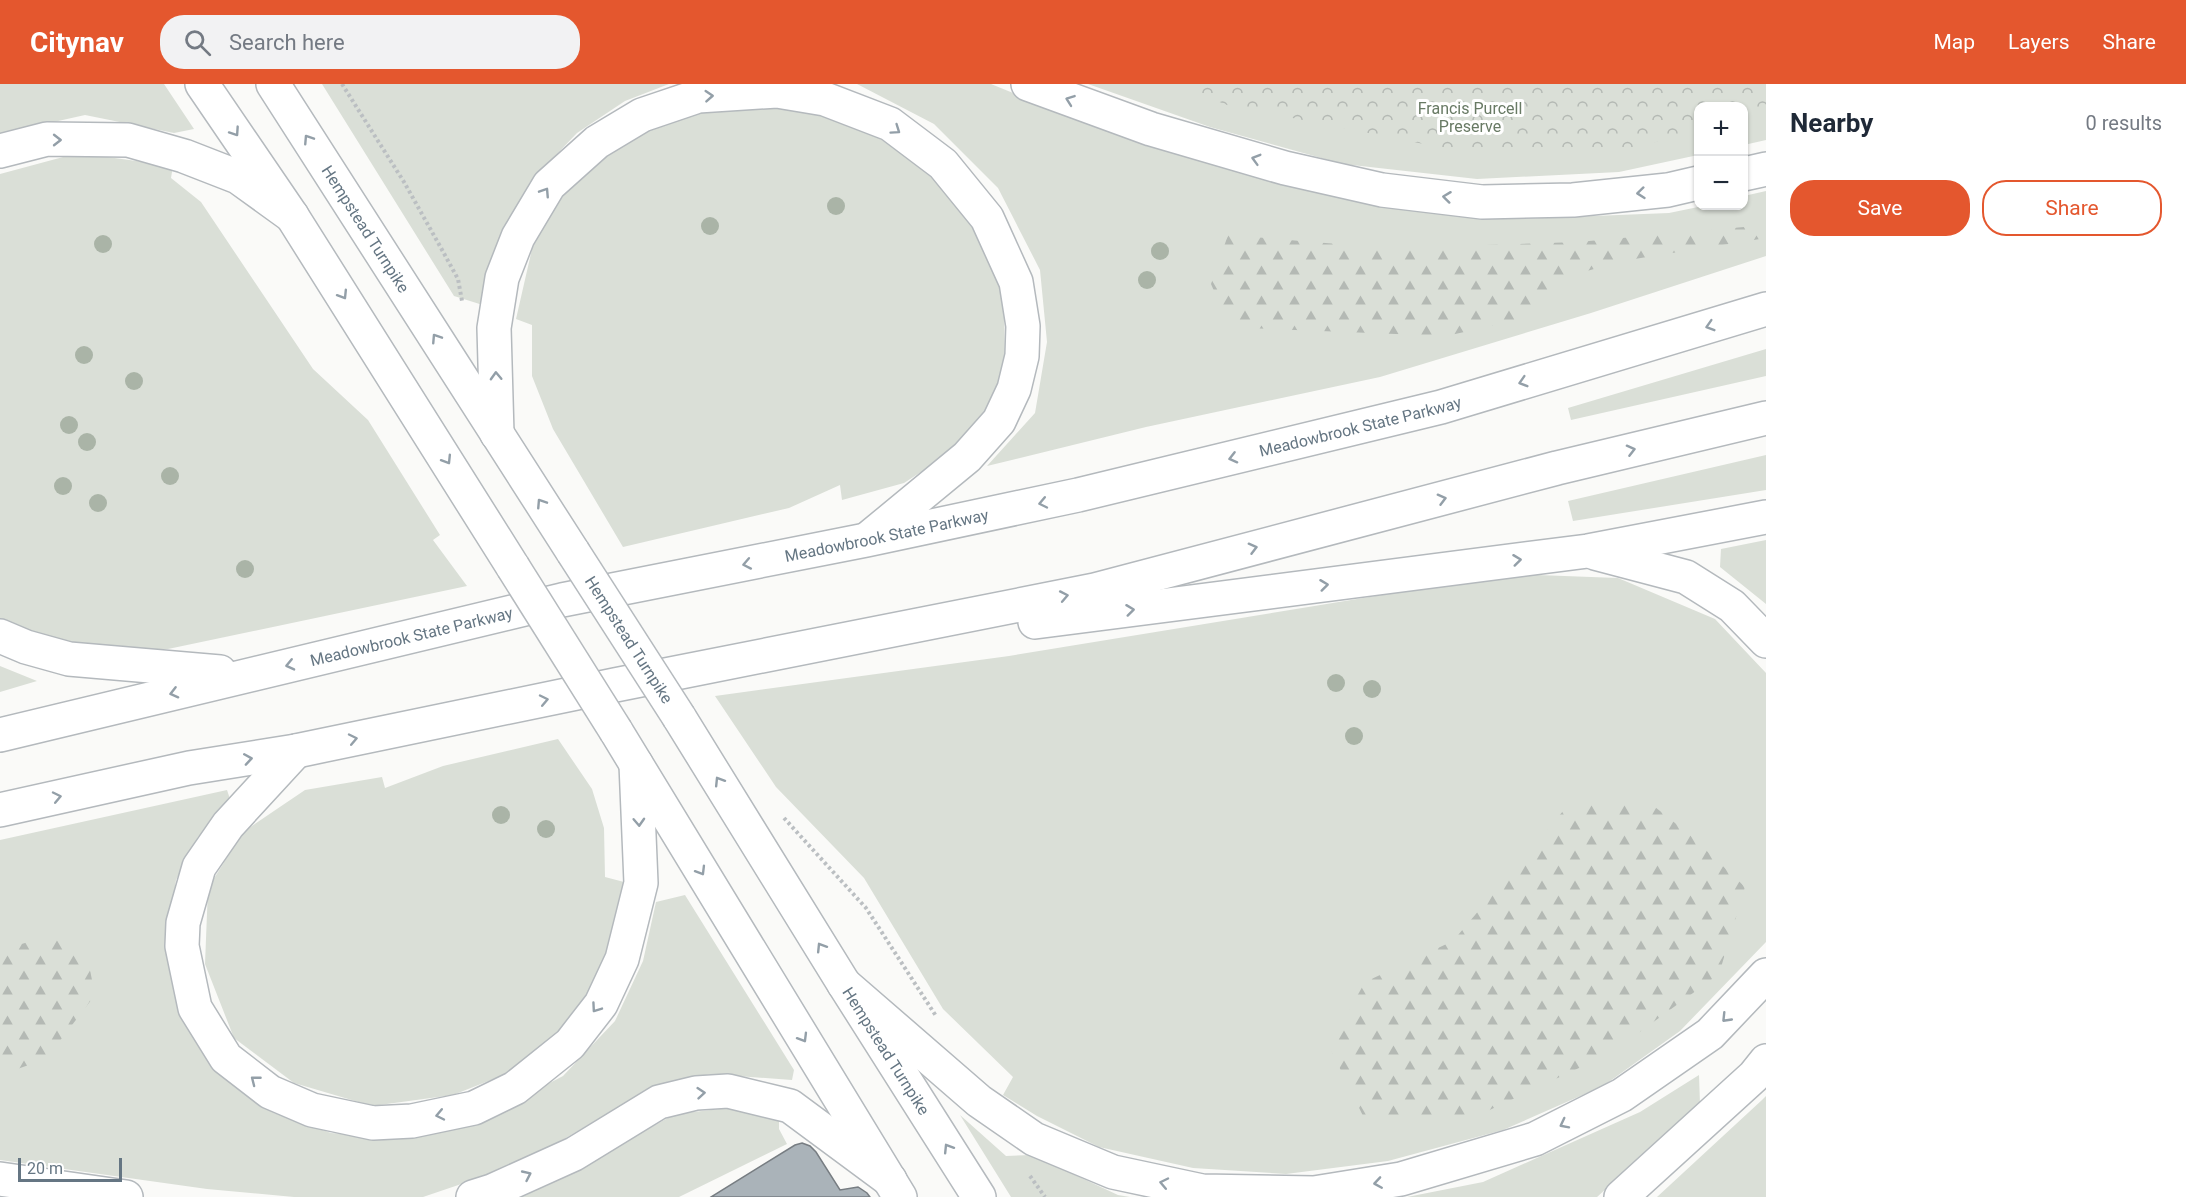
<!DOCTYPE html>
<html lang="en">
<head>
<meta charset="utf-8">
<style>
  :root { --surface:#fff; --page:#f2f2f3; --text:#1f2937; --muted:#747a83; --line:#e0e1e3; --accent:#e4572e }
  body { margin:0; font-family:Roboto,sans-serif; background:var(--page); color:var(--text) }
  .controls { position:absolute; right:18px; top:18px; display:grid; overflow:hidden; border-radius:12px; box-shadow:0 2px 4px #0004 }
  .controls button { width:54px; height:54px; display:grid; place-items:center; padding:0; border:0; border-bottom:2px solid var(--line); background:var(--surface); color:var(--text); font:30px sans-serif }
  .scale { position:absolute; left:18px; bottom:15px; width:104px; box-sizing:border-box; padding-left:6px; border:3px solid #657683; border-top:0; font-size:16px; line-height:21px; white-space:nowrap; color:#657683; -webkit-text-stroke:4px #fff; paint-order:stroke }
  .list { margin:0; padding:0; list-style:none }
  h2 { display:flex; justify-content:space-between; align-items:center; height:78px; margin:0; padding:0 24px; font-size:26px }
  h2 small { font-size:20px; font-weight:400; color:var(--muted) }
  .actions { display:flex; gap:12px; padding:18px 24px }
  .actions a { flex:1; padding:14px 0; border:2px solid var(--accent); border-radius:24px; text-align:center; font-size:21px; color:var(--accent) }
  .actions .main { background:var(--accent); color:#fff }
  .icon { flex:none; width:33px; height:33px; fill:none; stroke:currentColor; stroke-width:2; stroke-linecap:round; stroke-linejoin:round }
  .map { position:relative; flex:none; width:1766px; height:1113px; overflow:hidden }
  header { display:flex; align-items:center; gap:36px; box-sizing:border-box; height:84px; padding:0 30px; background:var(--accent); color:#fff }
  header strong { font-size:28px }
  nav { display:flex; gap:33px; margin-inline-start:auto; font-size:21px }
  .search { width:420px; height:54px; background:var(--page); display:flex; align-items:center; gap:15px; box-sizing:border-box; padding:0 21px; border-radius:24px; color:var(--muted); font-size:22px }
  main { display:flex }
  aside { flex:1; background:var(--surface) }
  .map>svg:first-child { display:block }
  .grass { fill:#dadfd7 }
  .forest { fill:url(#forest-firs) }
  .park { fill:url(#park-crowns) }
  .building { fill:#aab3b9; stroke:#777d82; stroke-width:1.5 }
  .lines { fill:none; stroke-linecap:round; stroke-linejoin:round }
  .primary-casing { stroke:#b5babe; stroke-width:36 }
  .motorway-casing { stroke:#b4b9bd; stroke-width:36 }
  .path { stroke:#bbbfc2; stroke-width:4; stroke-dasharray:3 3; stroke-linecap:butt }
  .primary { stroke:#fff; stroke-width:33 }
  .motorway { stroke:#fff; stroke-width:33 }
  .primary-bridge-casing { stroke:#b5babe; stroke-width:36; stroke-linecap:butt }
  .primary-bridge { stroke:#fff; stroke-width:33 }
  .tree { fill:#aab4a7 }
  .oneway { stroke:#939fa8 }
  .labels { text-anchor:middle; stroke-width:6; stroke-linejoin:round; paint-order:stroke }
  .park-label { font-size:16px; fill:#687a64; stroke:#fff }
  .street-label { font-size:16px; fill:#657683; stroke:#fff }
</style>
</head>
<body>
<header>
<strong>Citynav</strong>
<div class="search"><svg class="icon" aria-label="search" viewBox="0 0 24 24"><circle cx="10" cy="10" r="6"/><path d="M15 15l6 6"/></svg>Search here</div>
<nav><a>Map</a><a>Layers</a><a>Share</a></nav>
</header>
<main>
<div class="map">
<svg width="1766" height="1113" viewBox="0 0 1766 1113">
  <defs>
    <pattern id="forest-firs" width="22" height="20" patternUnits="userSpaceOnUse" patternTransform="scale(1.5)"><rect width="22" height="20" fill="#dadfd7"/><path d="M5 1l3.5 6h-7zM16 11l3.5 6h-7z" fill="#b4b9b4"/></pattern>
    <pattern id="park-crowns" width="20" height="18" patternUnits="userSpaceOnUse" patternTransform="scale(1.5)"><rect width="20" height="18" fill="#dadfd7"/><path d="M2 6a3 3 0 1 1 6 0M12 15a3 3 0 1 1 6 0" fill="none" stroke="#b4b9b4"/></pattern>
  </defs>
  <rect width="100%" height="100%" fill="#fafaf8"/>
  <path class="grass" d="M0,0H164L194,45L174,49L85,31L0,50Z
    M322,0H669L625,17L577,49L530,98L498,167L486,222L454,212Z
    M857,0H991L1082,37L1356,117L1516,135L1669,129L1703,122H1744V112L1766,107V172L1591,229L1380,293L1146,343L987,382L1035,329L1047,258L1040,186L998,104L934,40Z
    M1088,0H1766V56L1744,61V22H1698V71L1619,88L1477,95L1343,80L1210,43Z
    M767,20L853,39L924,81L977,141L1004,209L1005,287L973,354L904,399L842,416L840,401L789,424L623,463L553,345L532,292V241L516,235L532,165L549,128L585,88L629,52L694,27Z
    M78,69L173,82L171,94L201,118L313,285L368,336L440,451L433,456L467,502L168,565L108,567L22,549L0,536V90Z
    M1766,265V292L1571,336L1568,324Z
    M1766,371V406L1573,437L1568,417Z
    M1766,456V520L1720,483L1721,465Z
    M1510,490L1618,494L1715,535L1766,589V858L1680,947L1603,1002L1503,1046L1388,1077L1286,1090L1193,1084L1099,1063L1037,1032L1003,1011L1013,993L943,925L864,794L776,703L715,612L1009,572Z
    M0,582L37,597L0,608Z
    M558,655L592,705L604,744L605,793L624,798L613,863L571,937L514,987L453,1011L372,1022L294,999L234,954L205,880L208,804L243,748L305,706L382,693L385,704L443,682Z
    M227,706L232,721L198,753L176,796L167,855L215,983L274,1029L331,1049L394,1054L481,1035L563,992L615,937L643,877L656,818L685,811L794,986L792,996L710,990L651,1004L523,1079L423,1113H294L207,1105L0,1076V756Z
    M1699,991L1700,1020L1597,1113H1407L1483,1098L1640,1028Z
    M1766,1012V1113H1657L1762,1016Z
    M738,1023L779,1037V1045L787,1060L679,1113H518L603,1070L675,1030Z
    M960,1031L1006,1072L1032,1071L1118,1111L1130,1113H1011Z"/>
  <path class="forest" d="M1766,141V154L1622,177L1573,191L1528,234L1446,252L1248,244L1225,232L1211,200L1228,151L1387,164L1578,158Z
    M1650,719L1690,751L1745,803L1719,890L1611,969L1481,1030L1365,1036L1329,962L1365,898L1453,857L1569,720Z
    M50,852L88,876L95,911L46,975L0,991V866Z"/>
  <path class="park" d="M1175,0H1766V24L1744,31V22H1698V45L1639,63L1459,67L1227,21Z"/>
  <path class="building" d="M802,1059L810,1062L816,1068L840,1106L858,1103L867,1109L870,1113H711L795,1061Z"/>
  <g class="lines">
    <defs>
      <g id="primary">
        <path d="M202,0L292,132L513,483"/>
        <path id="s1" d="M273,0L573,468"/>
        <path id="s2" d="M679,633L844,900L979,1113"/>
        <path d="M616,647L900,1113"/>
      </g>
      <g id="motorway">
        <path d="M1028,0L1151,45L1285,84L1382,106L1482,118L1573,116L1668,106L1698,99"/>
        <path d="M0,67L47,55L128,56L184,72L238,93L292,132"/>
        <path d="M1744,90L1766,85"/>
        <path d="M497,350L494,244L502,194L518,153L549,101L597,58L642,31L698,12L777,7L825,15L890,40L943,80L987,134L1016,198L1023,242L1022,272L1014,305L999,337L967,373L870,453"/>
        <path d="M1595,469L1686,493L1732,522L1766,557"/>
        <path d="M1035,538L1588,467L1766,433"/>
        <path d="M0,552L26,563L69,575L220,588"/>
        <path id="s3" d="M0,651L562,516L866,456L1078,411L1441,323L1766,225"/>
        <path d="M296,667L228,741L199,783L183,839L182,862L195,924L226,974L270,1008L312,1026L373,1039L412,1037L474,1024L515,1004L570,960L601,920L622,875L641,799L636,680"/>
        <path d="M0,726L189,684L296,667L615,601L1095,506L1557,384L1766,334"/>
        <path d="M844,900L979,1017L1034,1055L1113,1088L1202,1107L1314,1109L1401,1095L1535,1055L1622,1011L1710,950L1766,891"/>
        <path d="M0,1095L126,1113"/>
        <path d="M473,1113L492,1107L574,1070L659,1018L696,1009L728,1007L790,1022L890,1096"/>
        <path d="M1621,1113L1754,992L1766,977"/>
      </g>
    </defs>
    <use href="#primary" class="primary-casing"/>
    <use href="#motorway" class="motorway-casing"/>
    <path class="path" d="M342,0L404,98L441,164L458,195L462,217
      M784,734L866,824L936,932
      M1030,1092L1045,1113"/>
    <use href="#primary" class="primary"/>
    <use href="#motorway" class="motorway"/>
    <defs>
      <g id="primary-bridge">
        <path id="s4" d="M573,468L679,633"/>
        <path d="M513,483L616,647"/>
      </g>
    </defs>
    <use href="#primary-bridge" class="primary-bridge-casing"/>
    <use href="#primary-bridge" class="primary-bridge"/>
  </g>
  <g class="tree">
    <circle cx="836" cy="122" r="9"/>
    <circle cx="710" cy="142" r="9"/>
    <circle cx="103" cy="160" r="9"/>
    <circle cx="1160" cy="167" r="9"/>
    <circle cx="1147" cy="196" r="9"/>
    <circle cx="84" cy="271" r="9"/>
    <circle cx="134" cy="297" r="9"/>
    <circle cx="69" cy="341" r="9"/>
    <circle cx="87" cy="358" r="9"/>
    <circle cx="170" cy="392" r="9"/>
    <circle cx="63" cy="402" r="9"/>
    <circle cx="98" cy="419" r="9"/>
    <circle cx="245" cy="485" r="9"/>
    <circle cx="1336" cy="599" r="9"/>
    <circle cx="1372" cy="605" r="9"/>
    <circle cx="1354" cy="652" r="9"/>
    <circle cx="501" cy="731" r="9"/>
    <circle cx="546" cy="745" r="9"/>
  </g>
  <defs><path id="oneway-chevron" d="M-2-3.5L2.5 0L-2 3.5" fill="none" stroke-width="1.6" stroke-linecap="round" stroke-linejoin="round" transform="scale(1.5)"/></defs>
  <g class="oneway">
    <use href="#oneway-chevron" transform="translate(709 12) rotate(-4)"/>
    <use href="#oneway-chevron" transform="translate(1070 16) rotate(-160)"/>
    <use href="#oneway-chevron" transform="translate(896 46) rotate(35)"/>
    <use href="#oneway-chevron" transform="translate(235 48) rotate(56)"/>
    <use href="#oneway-chevron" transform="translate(308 55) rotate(-123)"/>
    <use href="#oneway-chevron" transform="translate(57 56)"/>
    <use href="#oneway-chevron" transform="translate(1256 75) rotate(-164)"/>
    <use href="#oneway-chevron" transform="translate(545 108) rotate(-57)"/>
    <use href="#oneway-chevron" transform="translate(1641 109) rotate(174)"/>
    <use href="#oneway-chevron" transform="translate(1447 113) rotate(-173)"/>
    <use href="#oneway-chevron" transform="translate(343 211) rotate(58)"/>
    <use href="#oneway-chevron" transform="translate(1710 242) rotate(163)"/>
    <use href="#oneway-chevron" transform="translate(436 254) rotate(-123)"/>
    <use href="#oneway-chevron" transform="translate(496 292) rotate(-92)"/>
    <use href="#oneway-chevron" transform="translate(1523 298) rotate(163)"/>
    <use href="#oneway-chevron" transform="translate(1631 366) rotate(-14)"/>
    <use href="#oneway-chevron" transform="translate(1233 374) rotate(166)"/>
    <use href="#oneway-chevron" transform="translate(447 376) rotate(58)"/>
    <use href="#oneway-chevron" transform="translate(1442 415) rotate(-15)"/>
    <use href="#oneway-chevron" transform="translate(541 419) rotate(-123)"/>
    <use href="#oneway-chevron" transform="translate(1043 419) rotate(168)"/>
    <use href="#oneway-chevron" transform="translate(1253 464) rotate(-15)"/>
    <use href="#oneway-chevron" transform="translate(1517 476) rotate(-7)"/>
    <use href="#oneway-chevron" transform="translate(747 480) rotate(169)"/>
    <use href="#oneway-chevron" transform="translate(1324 501) rotate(-7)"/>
    <use href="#oneway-chevron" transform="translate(1064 512) rotate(-11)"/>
    <use href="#oneway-chevron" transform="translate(1130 526) rotate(-7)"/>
    <use href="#oneway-chevron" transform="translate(290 581) rotate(167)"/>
    <use href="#oneway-chevron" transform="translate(174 609) rotate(166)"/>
    <use href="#oneway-chevron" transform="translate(544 616) rotate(-12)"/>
    <use href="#oneway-chevron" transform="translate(353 655) rotate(-12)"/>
    <use href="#oneway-chevron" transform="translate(248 675) rotate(-9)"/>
    <use href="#oneway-chevron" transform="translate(719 697) rotate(-122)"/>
    <use href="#oneway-chevron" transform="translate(57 713) rotate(-12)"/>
    <use href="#oneway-chevron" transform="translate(639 738) rotate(87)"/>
    <use href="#oneway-chevron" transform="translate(701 787) rotate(59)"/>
    <use href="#oneway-chevron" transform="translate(821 863) rotate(-122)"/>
    <use href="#oneway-chevron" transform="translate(596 924) rotate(125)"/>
    <use href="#oneway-chevron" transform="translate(1726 934) rotate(134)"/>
    <use href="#oneway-chevron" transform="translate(803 954) rotate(59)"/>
    <use href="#oneway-chevron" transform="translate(255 996) rotate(-142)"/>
    <use href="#oneway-chevron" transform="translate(701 1009) rotate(-5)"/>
    <use href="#oneway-chevron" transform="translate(440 1031) rotate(168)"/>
    <use href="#oneway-chevron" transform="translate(1564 1040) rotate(153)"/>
    <use href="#oneway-chevron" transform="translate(948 1064) rotate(-122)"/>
    <use href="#oneway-chevron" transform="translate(527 1091) rotate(-25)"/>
    <use href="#oneway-chevron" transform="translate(1164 1099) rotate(-168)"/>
    <use href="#oneway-chevron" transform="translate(1378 1099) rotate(171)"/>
  </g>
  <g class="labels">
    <g class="park-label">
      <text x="1470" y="30">Francis Purcell<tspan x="1470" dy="18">Preserve</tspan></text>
    </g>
    <g class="street-label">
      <text dy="6" stroke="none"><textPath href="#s1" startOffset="172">Hempstead Turnpike</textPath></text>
      <text dy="6" stroke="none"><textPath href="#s3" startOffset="1395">Meadowbrook State Parkway</textPath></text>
      <text dy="6" stroke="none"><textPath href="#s3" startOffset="909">Meadowbrook State Parkway</textPath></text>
      <text dy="6" stroke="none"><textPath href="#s3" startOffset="423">Meadowbrook State Parkway</textPath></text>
      <text dy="6" stroke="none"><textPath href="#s4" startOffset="104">Hempstead Turnpike</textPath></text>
      <text dy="6" stroke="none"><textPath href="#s2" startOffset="393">Hempstead Turnpike</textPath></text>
    </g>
  </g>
</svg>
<div class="controls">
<button>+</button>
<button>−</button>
</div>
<div class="scale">20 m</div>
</div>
<aside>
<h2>Nearby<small>0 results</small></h2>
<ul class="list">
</ul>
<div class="actions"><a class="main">Save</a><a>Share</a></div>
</aside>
</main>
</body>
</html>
